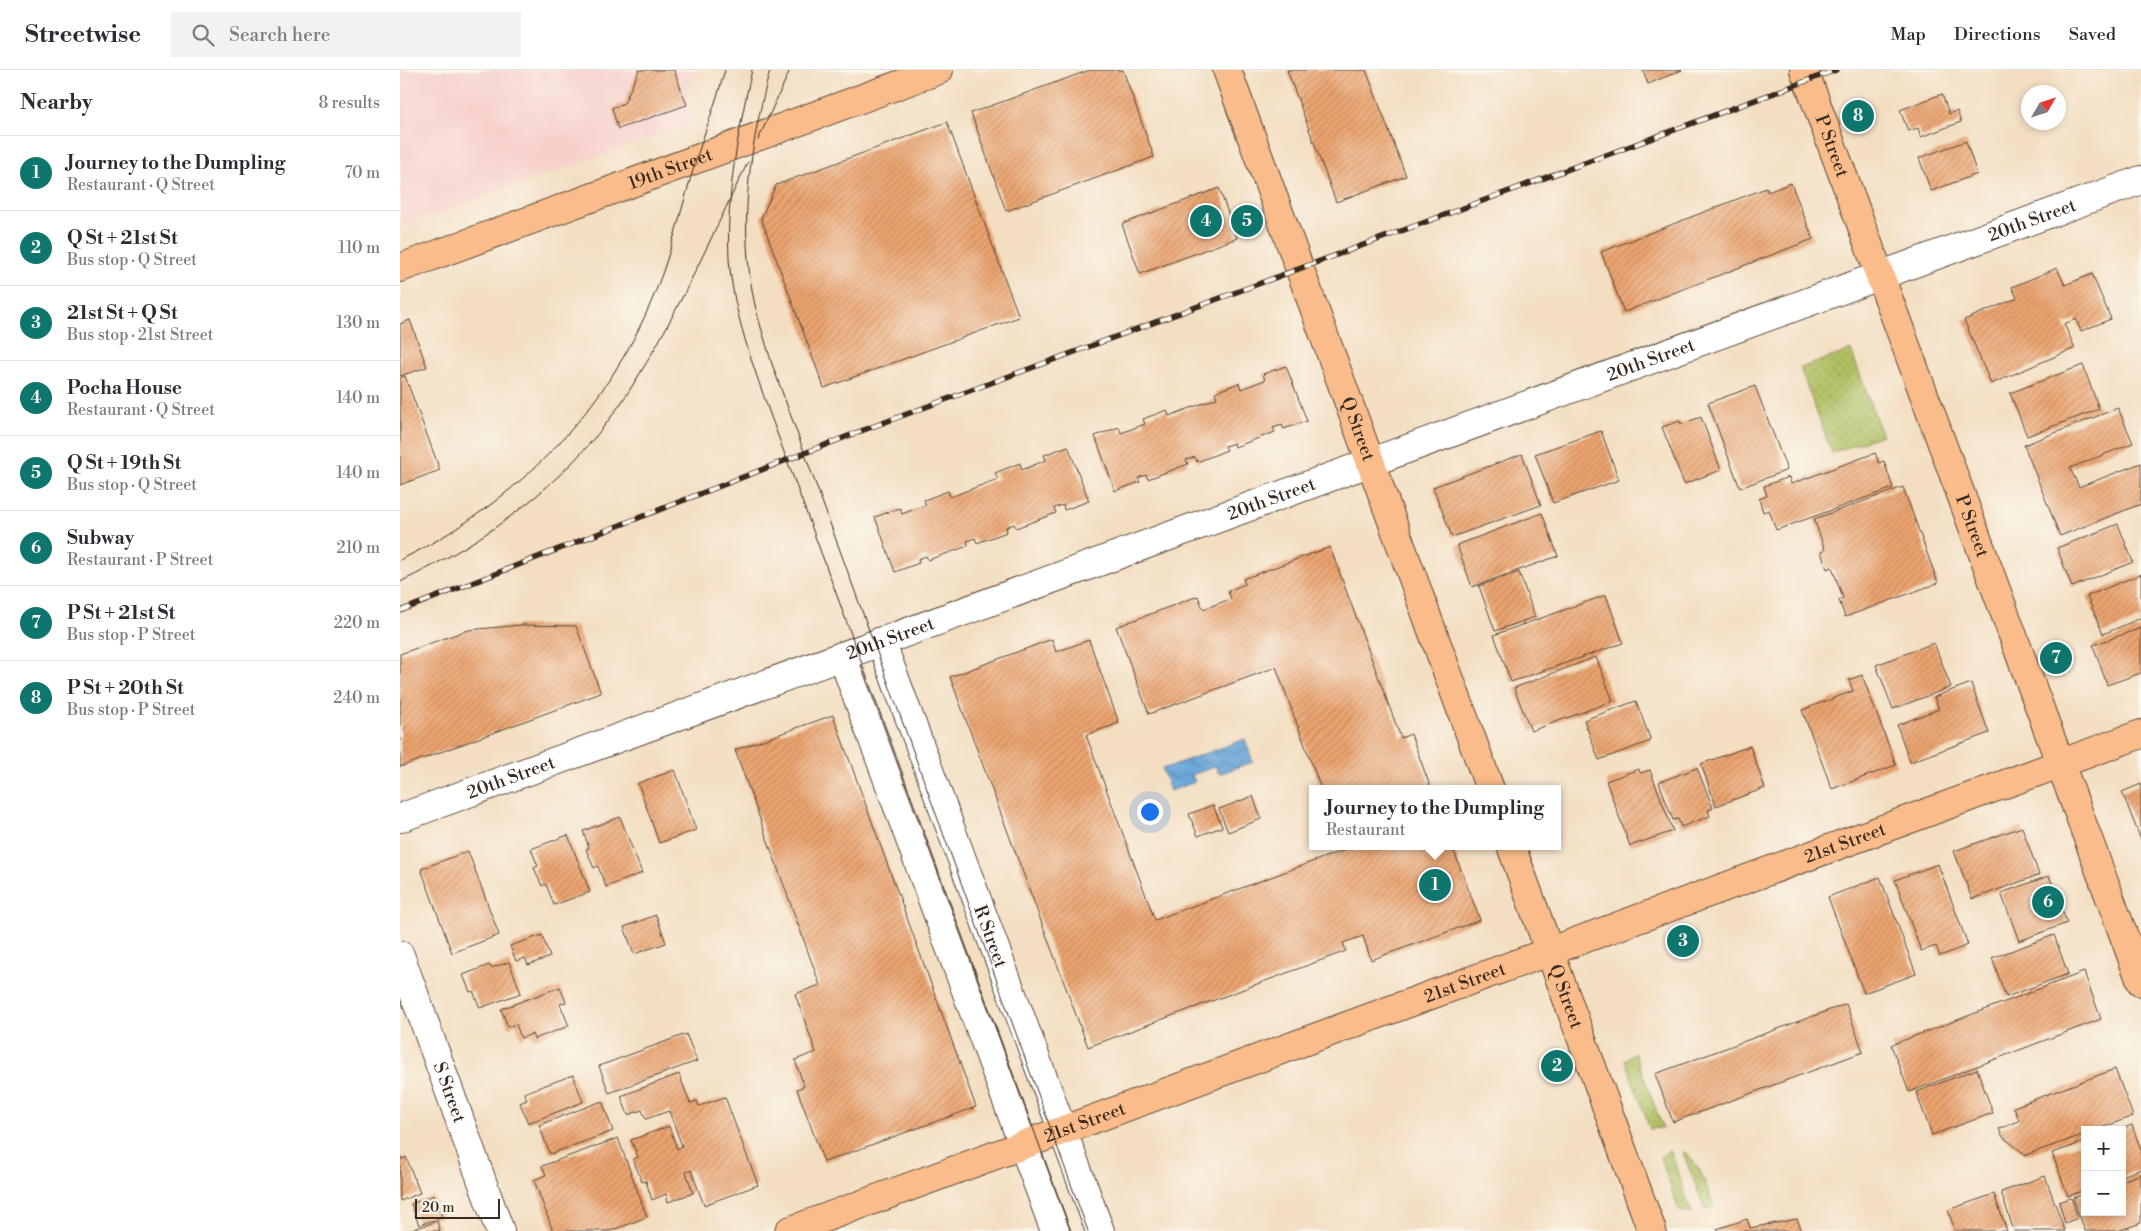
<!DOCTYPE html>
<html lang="en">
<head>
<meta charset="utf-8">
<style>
  :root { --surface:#fff; --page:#f2f2f3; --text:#2b2b33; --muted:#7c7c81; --line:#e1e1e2; --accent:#0f766e }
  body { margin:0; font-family:"Libre Bodoni",serif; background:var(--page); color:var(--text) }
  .controls { position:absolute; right:15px; bottom:15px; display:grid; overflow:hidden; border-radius:0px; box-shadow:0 2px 8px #0003 }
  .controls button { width:45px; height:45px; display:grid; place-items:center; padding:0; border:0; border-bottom:1px solid var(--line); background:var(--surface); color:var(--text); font:25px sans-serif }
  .compass { position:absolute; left:1621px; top:15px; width:45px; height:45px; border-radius:50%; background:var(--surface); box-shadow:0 2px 8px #0003; rotate:51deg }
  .scale { position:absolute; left:15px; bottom:12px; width:85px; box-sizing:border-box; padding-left:5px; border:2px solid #3b2a1e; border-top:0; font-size:14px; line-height:18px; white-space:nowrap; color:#3b2a1e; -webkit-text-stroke:4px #fbf7ec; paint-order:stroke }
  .you { position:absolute; left:749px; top:741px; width:18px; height:18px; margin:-12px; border:4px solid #fff; border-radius:50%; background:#1a73e8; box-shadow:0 0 0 8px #1a73e833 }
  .badge { display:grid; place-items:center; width:32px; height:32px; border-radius:50%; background:var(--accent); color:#fff; font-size:16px; font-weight:700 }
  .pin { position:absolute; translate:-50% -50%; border:2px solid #fff; box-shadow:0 1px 5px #0006 }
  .popup { position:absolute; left:909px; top:715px; width:252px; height:65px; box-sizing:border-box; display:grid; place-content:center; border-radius:0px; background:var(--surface); filter:drop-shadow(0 1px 4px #0005); font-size:16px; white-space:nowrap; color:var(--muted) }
  .popup b { font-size:19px; color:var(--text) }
  .popup::after { content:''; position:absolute; left:50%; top:100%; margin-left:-10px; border:10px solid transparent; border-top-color:var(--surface) }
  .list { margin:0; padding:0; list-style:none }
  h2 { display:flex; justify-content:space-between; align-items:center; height:65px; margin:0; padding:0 20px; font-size:21px }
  h2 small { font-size:16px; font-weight:400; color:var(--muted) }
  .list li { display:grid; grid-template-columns:32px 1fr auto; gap:15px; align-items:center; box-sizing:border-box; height:75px; padding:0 20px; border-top:1px solid var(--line) }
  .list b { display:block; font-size:19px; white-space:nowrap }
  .list p { margin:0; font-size:16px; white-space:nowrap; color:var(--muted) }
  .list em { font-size:16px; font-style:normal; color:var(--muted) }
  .icon { flex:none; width:28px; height:28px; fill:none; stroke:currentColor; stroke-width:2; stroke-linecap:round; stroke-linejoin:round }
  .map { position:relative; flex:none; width:1741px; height:1161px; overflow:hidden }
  header { display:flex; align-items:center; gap:30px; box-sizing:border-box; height:70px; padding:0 25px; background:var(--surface); border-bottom:1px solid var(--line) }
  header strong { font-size:24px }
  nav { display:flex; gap:28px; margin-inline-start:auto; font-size:18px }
  .search { width:350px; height:45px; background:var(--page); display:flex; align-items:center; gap:12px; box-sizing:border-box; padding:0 18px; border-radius:0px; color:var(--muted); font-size:19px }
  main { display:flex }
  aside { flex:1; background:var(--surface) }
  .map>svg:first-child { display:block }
  .built { fill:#f7d0cc }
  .grass { fill:url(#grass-dots); stroke:#757440 }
  .water { fill:url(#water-waves); stroke:#50667a }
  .building { fill:url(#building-hatch) }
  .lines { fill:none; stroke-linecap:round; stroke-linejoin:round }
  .minor-casing { stroke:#574536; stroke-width:30 }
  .major-casing { stroke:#574536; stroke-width:30 }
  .minor { stroke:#fff; stroke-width:28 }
  .major { stroke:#f9bc8a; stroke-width:28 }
  .tram { stroke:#3b2a1e; stroke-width:1 }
  .rail-casing { stroke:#3b2a1e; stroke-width:5.5 }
  .rail { stroke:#fbf7ec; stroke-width:4; stroke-dasharray:11; stroke-linecap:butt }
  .labels { text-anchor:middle; stroke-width:4.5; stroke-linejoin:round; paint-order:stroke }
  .street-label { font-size:18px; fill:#3b2a1e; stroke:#fbf7ec }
</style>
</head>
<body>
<header>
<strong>Streetwise</strong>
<div class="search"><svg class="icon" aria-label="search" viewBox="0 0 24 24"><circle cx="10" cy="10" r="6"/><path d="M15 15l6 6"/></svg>Search here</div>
<nav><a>Map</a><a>Directions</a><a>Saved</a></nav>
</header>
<main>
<aside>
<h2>Nearby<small>8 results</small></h2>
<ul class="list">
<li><span class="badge">1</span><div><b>Journey to the Dumpling</b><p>Restaurant · Q Street</p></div><em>70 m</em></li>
<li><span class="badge">2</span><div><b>Q St + 21st St</b><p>Bus stop · Q Street</p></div><em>110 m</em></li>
<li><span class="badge">3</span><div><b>21st St + Q St</b><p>Bus stop · 21st Street</p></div><em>130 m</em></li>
<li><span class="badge">4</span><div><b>Pocha House</b><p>Restaurant · Q Street</p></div><em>140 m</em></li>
<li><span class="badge">5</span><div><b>Q St + 19th St</b><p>Bus stop · Q Street</p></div><em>140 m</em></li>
<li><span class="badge">6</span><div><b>Subway</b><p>Restaurant · P Street</p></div><em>210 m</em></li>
<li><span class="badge">7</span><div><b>P St + 21st St</b><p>Bus stop · P Street</p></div><em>220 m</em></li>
<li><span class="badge">8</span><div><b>P St + 20th St</b><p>Bus stop · P Street</p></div><em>240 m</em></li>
</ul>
</aside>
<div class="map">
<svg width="1741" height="1161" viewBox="0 0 1741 1161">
  <defs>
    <pattern id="grass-dots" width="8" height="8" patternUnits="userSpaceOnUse" patternTransform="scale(1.25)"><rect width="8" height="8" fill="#afbf62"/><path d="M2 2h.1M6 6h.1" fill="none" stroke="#909b50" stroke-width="1.8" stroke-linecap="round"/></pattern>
    <pattern id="water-waves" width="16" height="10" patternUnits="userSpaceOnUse" patternTransform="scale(1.25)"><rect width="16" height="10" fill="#65a3d7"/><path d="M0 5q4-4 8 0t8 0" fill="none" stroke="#5485ae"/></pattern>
    <pattern id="building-hatch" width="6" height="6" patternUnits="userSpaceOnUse" patternTransform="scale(1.25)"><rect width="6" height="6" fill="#eca470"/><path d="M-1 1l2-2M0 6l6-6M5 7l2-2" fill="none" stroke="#c0865b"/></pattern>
  </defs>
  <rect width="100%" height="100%" fill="#fbf7ec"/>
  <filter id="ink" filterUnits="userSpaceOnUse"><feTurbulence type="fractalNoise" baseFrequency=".02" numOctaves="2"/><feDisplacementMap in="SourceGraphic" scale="10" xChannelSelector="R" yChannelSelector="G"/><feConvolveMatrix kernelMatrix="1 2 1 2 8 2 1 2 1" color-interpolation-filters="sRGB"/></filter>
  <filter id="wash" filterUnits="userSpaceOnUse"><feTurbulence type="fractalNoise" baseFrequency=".0096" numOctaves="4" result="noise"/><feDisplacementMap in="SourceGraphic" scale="20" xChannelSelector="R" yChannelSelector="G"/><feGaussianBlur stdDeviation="1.12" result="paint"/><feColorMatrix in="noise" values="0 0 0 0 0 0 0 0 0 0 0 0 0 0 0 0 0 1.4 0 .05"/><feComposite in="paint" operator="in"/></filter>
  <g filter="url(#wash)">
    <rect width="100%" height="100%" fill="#f3dec1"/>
    <path class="built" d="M0,0H295L289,22L292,53L0,156Z"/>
    <path class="grass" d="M1451,280L1482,365L1432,383L1400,298Z
      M1235,983L1263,1058L1250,1059L1225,990Z
      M1270,1080L1292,1144L1279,1141L1260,1087Z
      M1285,1082L1300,1100L1314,1136L1305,1140L1283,1083Z"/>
    <path class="water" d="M845,669L853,692L819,704L816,696L792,705L795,712L770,721L762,699Z"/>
    <g id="blocks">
      <path class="building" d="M239,0H274L287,35L218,59L212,38L224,33Z
        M690,0H723L754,87L606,141L571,43Z
        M887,0H966L1006,106L936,132Z
        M1243,0H1282L1248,14Z
        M1542,24L1549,44L1557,41L1561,52L1521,67L1518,58L1508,61L1500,40Z
        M547,52L619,247L424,318L361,148L376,115Z
        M1566,71L1577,104L1531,121L1519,88Z
        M1391,113L1413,169L1224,242L1201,182L1366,118L1368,122Z
        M819,118L837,168L740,204L722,154Z
        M1657,198L1665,215L1692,204L1711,249L1681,261L1676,249L1664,254L1675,278L1591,314L1564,250L1617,228L1612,217Z
        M10,250L27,297L0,306V254Z
        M1683,295L1699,339L1627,366L1610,323Z
        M886,296L907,351L884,359L882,355L873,358L875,362L835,377L834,373L825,376L827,380L797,392L795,387L786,390L788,394L748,409L746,405L738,408L740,412L715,421L695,366L719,357L721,363L745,354L743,349L767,340L769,346L817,328L815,322L839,313L841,319L865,310L863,304Z
        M5,306L40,400L0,415V308Z
        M1355,316L1387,400L1340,418L1308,333Z
        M1718,338L1733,373L1670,398L1679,417L1741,393V434L1660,466L1624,375Z
        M1301,347L1321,400L1284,414L1262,357L1280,351L1281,354Z
        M1201,361L1219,410L1153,433L1135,384Z
        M668,376L689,431L664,440L663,435L654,438L656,443L616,458L614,454L606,457L607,462L577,473L575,468L567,471L568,476L528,490L526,486L518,489L519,493L495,502L475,447L500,438L502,444L526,435L524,430L548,421L550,427L598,409L595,403L620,393L622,400L646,390L644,385Z
        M1475,383L1479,393L1484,391L1493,418L1376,460L1369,440L1363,442L1359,429L1367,426L1364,416L1389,407L1391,414Z
        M1122,384L1141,435L1052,467L1033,417Z
        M1503,417L1538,513L1445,547L1439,530L1443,528L1432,497L1427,499L1421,482L1425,480L1414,449Z
        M1142,443L1158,486L1072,517L1057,475Z
        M1718,454L1733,492L1672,517L1657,478Z
        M930,477L1001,668L1011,664L1031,719H921L876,597L749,644L716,557L798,526L803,539L825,531L831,529L828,521L845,514L843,509Z
        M1119,502L1135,547L1095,561L1079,516Z
        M1741,504V548L1703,564L1687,526Z
        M1206,525L1223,573L1111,612L1094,565Z
        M121,555L176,556L201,623L0,697V584L68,560Z
        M1741,558V603L1707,615L1693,575Z
        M652,569L656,582L689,570L719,653L686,665L755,850L944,780L943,776H1052L1080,850L971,890L963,866L943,873L946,881L688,977L550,607Z
        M1534,573L1551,617L1493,639L1476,595Z
        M1196,587L1213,631L1131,661L1114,618Z
        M1462,605L1496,695L1432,719L1402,640L1453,621L1449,610Z
        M1571,613L1589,663L1510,692L1497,655L1539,639L1534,627Z
        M1236,631L1251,671L1199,690L1184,650Z
        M433,645L576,1037L424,1092L397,1019L404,1016L395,990L416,982L395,924L420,915L335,680Z
        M1350,676L1365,718L1316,736L1301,694Z
        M1297,698L1313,738L1308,740L1310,746L1281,757L1278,749L1273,750L1259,712Z
        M1239,699L1240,703L1250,700L1273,761L1230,776L1206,711Z
        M275,700L296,760L259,773L238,713Z
        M1741,714V770L1722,722Z
        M853,726L861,749L828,762L819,739Z
        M813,735L822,757L798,766L789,744Z
        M220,747L242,803L206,817L198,796L194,798L186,779L189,778L183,761Z
        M1622,757L1639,805L1572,829L1554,781Z
        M168,765L190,822L154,835L146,814L142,816L134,798L138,796L131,779Z
        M68,781L99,865L52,883L21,799Z
        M1538,794L1568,875L1540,886L1536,876L1521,881L1495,810Z
        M1649,806L1667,853L1619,871L1601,823Z
        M1480,807L1516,904L1464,923L1428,827Z
        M256,845L266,873L234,884L224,857Z
        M142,865L150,887L128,895L125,888L116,891L110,876Z
        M1654,865L1668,904L1606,927L1592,888Z
        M109,892L121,923L80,938L73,921L70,922L63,905L89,895L91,898Z
        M1684,902L1701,949L1509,1022L1491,975Z
        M160,917L166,932L160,934L169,956L134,969L132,964L121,968L116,954L108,957L101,939Z
        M1446,934L1463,982L1273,1052L1255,1004Z
        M286,964L297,991L209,1023L199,996Z
        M1577,999L1593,1043L1532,1065L1516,1022Z
        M1715,999L1733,1046L1696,1060H1685V1064L1626,1085L1603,1067L1599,1059L1619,1051L1614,1037Z
        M279,1004L290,1033L297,1031L299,1036L325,1027L358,1115L304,1135L291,1100L286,1102L293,1123L268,1132L266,1124L252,1130L246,1111L242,1112L233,1089L238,1087L231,1070L269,1056L277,1079L282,1076L269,1041L246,1049L242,1040L228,1045L221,1026Z
        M173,1005L183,1032L128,1053L120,1033L127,1030L124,1023Z
        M202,1031L213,1061L150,1084L139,1055Z
        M1732,1055L1741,1080V1099L1722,1106V1060H1718Z
        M218,1068L247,1147L210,1161H153L134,1110L146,1105L142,1096Z
        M1685,1072V1120L1668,1126L1652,1083Z
        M0,1086L2,1089L6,1087L20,1123L0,1131Z
        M1741,1104V1153L1718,1161H1685L1673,1128L1685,1124V1142H1722V1111Z
        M1645,1106L1665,1161H1614L1601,1122Z
        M1594,1124L1607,1161H1555L1548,1140Z
        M34,1125L42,1147L19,1155L11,1134Z
        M1671,1128L1678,1148L1665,1153L1659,1132Z
        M1347,1149L1350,1158L1397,1149L1402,1161H1318L1317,1159Z
        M37,1151L40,1161H9Z"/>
    </g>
  </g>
  <g filter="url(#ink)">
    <use href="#blocks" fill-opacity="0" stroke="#574536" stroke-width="1"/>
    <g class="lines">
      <defs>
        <g id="minor">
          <path id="s1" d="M481,571L700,1161"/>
          <path d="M442,586L655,1161"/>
          <path id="s2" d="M0,748L1741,110"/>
          <path id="s3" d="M0,885L100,1161"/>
        </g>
        <g id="major">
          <path id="s4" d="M827,0L1090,719"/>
          <path id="s5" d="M1404,0L1741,912"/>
          <path id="s6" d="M0,198L539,0"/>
          <path id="s7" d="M1111,776L1252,1161"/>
          <path id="s8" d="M389,1161L1741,664"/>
        </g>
      </defs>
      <use href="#minor" class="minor-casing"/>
      <use href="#major" class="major-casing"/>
      <use href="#minor" class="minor"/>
      <use href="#major" class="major"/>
      <path class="tram" d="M352,0C338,62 326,125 329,189C333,242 353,295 370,344L671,1161
        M370,0C351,72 339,145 352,220C356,245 365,269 372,294L688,1161
        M358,70L390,0
        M0,490C109,437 200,349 249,237C270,190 281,139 296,90C305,60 317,30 325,0
        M0,512C85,472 165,414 219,336C271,260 307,175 348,92"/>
      <defs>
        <path id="rail" d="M0,541L461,361L1436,0"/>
      </defs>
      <use href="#rail" class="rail-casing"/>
      <use href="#rail" class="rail"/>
    </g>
  </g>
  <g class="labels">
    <g class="street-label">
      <text dy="6" stroke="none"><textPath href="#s5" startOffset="81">P Street</textPath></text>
      <text dy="6" stroke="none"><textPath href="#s6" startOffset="288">19th Street</textPath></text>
      <text dy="6" stroke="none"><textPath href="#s2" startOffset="1738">20th Street</textPath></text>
      <text dy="6" stroke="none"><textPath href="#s2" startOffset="1332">20th Street</textPath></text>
      <text dy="6" stroke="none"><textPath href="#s4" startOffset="382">Q Street</textPath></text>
      <text dy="6" stroke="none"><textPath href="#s2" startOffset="928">20th Street</textPath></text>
      <text dy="6" stroke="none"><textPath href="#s5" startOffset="486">P Street</textPath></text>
      <text dy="6" stroke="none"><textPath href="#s2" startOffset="522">20th Street</textPath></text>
      <text dy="6" stroke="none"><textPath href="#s2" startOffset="118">20th Street</textPath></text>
      <text dy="6" stroke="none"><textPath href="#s8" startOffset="1125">21st Street</textPath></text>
      <text dy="6" stroke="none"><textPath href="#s1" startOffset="315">R Street</textPath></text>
      <text dy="6" stroke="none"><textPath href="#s8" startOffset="720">21st Street</textPath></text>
      <text dy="6" stroke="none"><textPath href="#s7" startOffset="160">Q Street</textPath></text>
      <text dy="6" stroke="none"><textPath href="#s3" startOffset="146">S Street</textPath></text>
      <text dy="6" stroke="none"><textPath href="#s8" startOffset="315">21st Street</textPath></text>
    </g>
  </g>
</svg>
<div class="controls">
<button>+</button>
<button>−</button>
</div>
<svg class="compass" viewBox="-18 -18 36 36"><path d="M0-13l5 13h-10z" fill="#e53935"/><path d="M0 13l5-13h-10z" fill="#7c7c81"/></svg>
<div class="scale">20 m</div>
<div class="you"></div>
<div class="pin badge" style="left:1035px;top:815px">1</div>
<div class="popup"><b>Journey to the Dumpling</b>Restaurant</div>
<div class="pin badge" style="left:1157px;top:996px">2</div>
<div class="pin badge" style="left:1283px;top:871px">3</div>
<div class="pin badge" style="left:806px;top:151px">4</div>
<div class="pin badge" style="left:847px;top:151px">5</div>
<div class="pin badge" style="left:1648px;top:832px">6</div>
<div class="pin badge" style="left:1656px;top:588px">7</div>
<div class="pin badge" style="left:1458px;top:46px">8</div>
</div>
</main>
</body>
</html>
